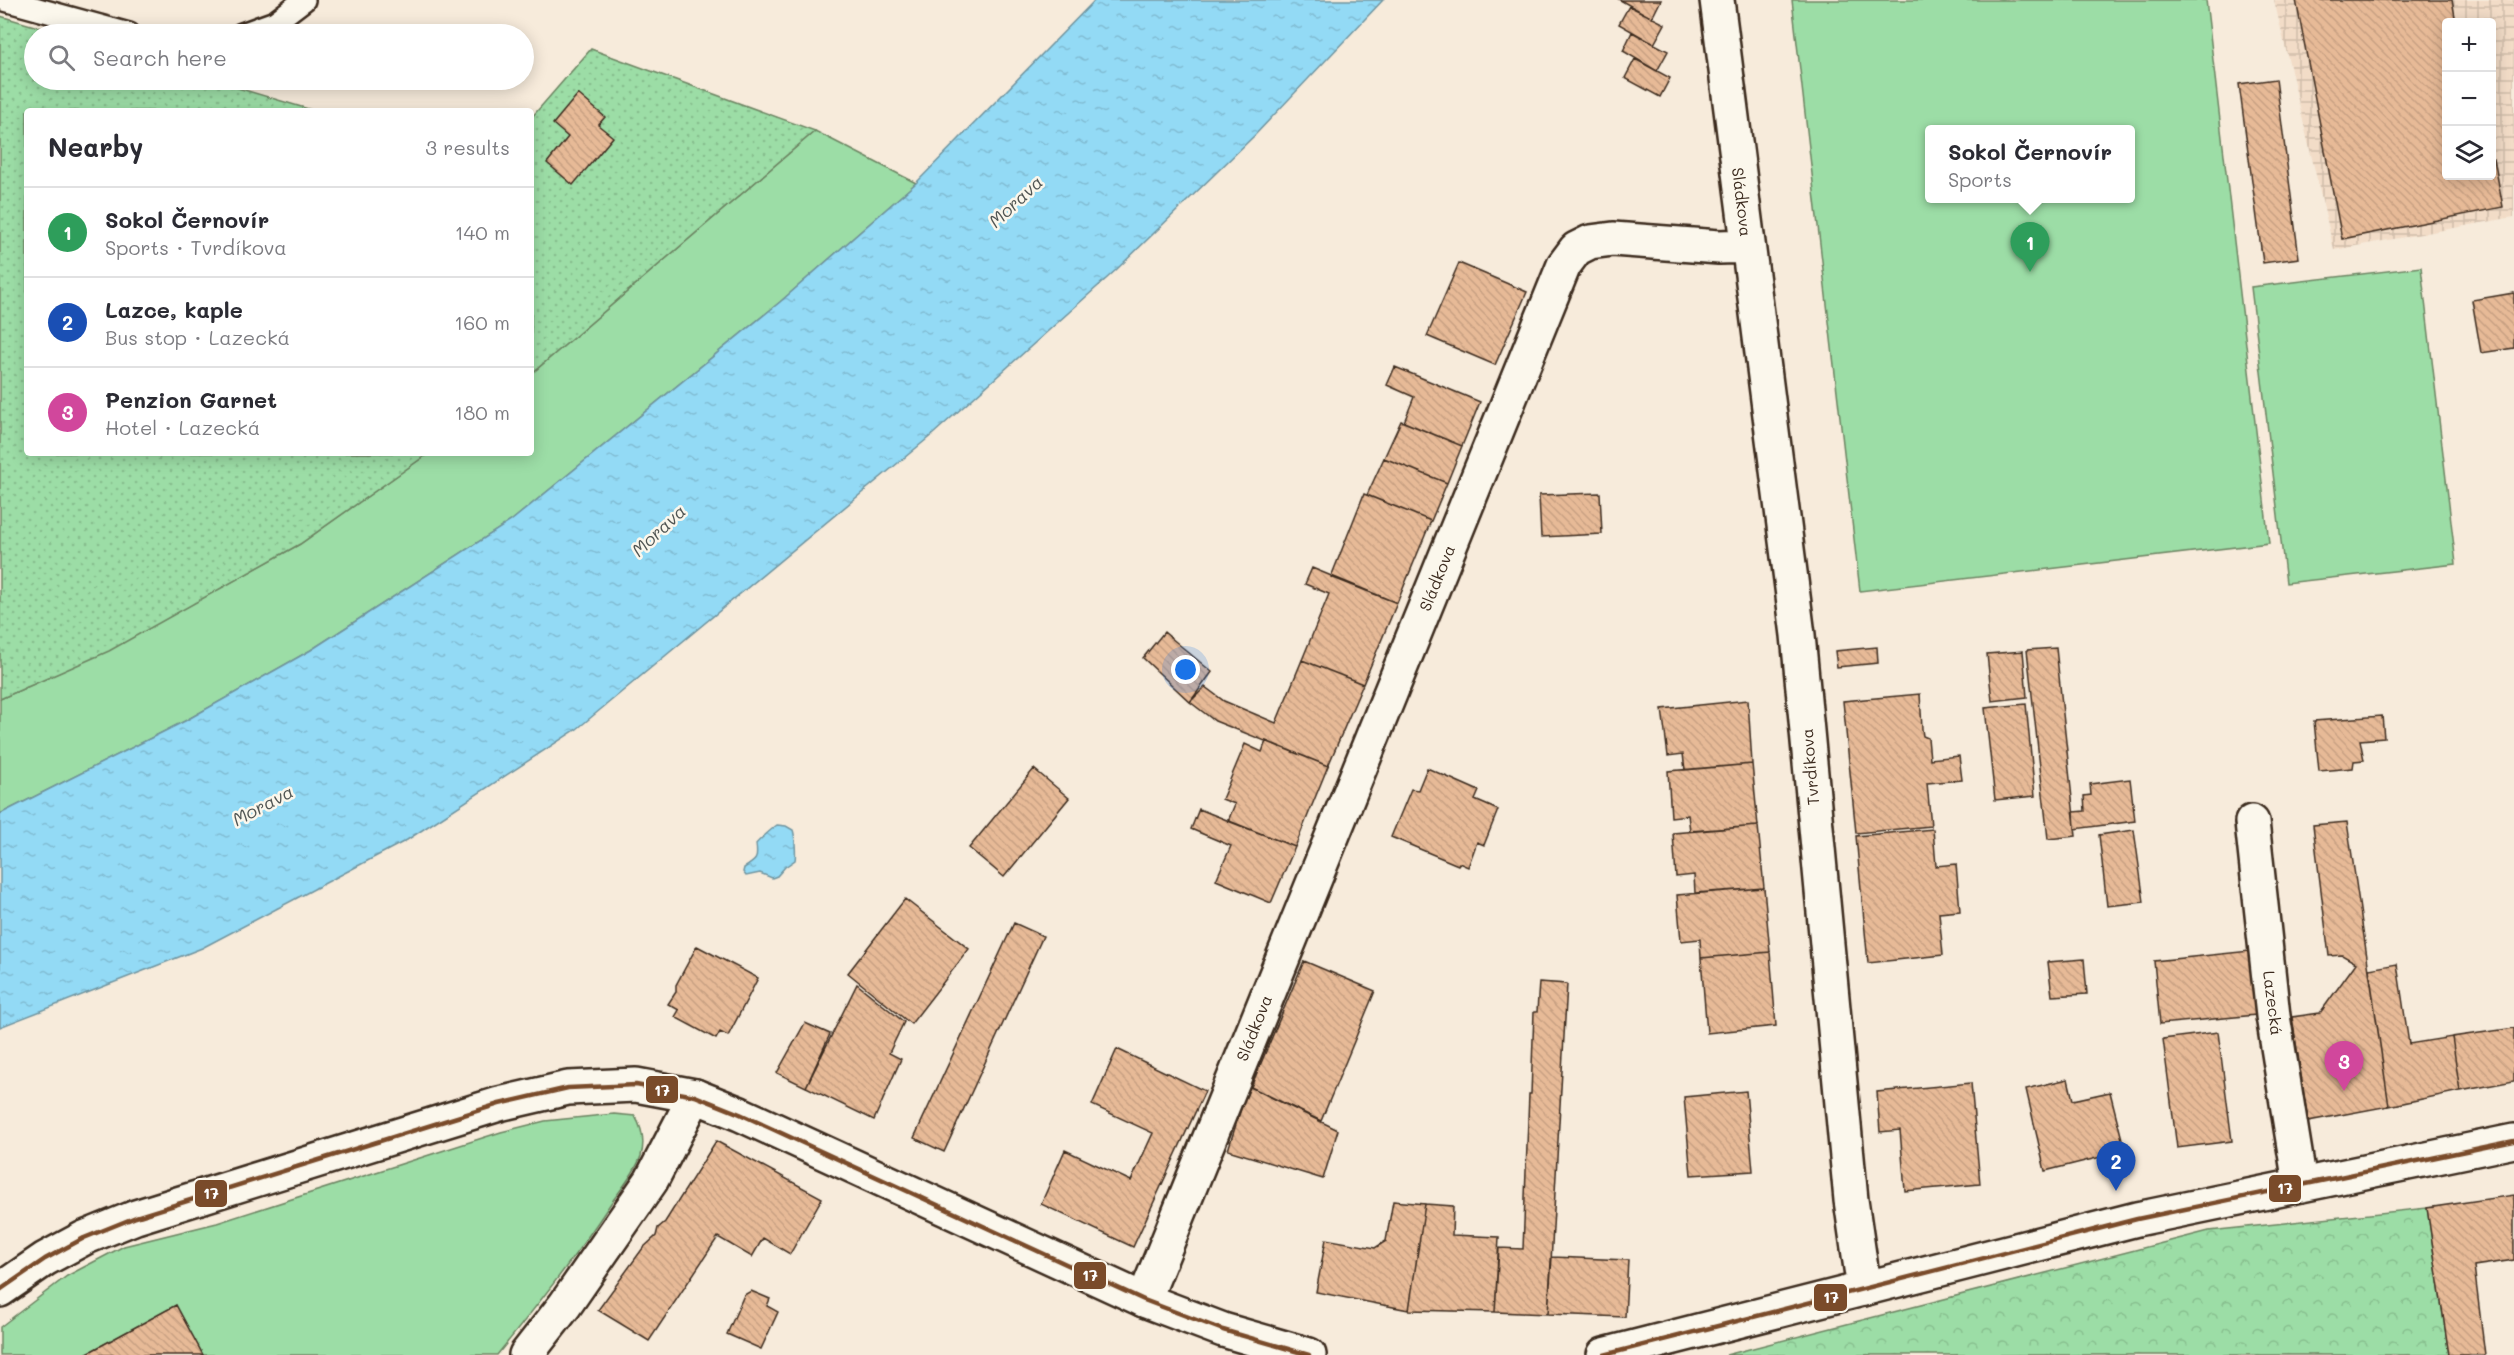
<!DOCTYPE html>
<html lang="en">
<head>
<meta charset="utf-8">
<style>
  :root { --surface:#fff; --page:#f7f7f7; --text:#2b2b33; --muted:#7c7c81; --line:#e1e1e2; --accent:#d93025 }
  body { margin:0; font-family:Mali,sans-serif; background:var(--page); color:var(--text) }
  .controls { position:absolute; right:18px; top:18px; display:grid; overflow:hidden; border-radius:6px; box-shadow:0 3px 15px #0003 }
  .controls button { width:54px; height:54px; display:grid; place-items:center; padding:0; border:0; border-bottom:2px solid var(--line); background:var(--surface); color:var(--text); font:30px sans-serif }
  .you { position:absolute; left:1186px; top:670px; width:21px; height:21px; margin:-15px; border:4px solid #fff; border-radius:50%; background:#1a73e8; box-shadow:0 0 0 9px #1a73e833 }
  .badge { display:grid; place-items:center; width:39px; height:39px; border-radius:50%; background:var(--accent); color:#fff; font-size:20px; font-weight:700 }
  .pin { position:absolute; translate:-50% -50px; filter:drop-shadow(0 2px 3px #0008) }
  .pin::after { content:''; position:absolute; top:32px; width:21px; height:18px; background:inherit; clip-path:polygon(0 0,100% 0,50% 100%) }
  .popup { position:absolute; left:1925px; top:125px; width:210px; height:78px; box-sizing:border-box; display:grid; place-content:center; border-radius:6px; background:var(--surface); filter:drop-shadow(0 2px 4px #0005); font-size:20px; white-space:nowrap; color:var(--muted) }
  .popup b { font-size:22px; color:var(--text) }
  .popup::after { content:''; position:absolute; left:50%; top:100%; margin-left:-12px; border:12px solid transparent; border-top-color:var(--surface) }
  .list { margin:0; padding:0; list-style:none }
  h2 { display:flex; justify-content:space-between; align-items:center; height:78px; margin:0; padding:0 24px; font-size:26px }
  h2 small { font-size:20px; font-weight:400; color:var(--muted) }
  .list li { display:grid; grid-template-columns:39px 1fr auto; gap:18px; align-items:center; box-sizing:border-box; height:90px; padding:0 24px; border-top:2px solid var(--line) }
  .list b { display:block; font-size:22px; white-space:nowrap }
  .list p { margin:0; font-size:20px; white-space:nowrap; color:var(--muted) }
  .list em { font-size:20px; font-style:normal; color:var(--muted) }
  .icon { flex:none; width:33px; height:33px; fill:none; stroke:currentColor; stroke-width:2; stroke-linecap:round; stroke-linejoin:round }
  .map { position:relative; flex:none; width:2514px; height:1355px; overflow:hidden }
  .search { position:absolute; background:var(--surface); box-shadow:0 3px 15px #0003; left:24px; top:24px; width:510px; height:66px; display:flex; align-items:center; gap:15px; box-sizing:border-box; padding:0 21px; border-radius:33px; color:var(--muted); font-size:22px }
  .panel { position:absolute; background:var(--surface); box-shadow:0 3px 15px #0003; left:24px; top:108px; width:510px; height:348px; border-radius:6px }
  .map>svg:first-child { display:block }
  .industrial { fill:url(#industrial-grid); fill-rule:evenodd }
  .grass { fill:#9cdda6; stroke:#6c8462; stroke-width:1.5; fill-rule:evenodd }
  .forest { fill:url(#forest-crowns); stroke:#6c8462; stroke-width:1.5 }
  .garden { fill:url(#garden-dots); stroke:#6c8462; stroke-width:1.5 }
  .water { fill:url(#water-ripples); stroke:#70949f; stroke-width:1.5 }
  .building { fill:url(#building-back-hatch); stroke:#3b2a1e; stroke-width:1.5 }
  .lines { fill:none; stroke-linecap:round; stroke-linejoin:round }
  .service-casing { stroke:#3b2a1e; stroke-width:26 }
  .minor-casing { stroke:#3b2a1e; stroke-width:38 }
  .secondary-casing { stroke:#3b2a1e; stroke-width:38 }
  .service { stroke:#fbf7ec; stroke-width:21 }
  .minor { stroke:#fbf7ec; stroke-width:33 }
  .secondary { stroke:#fbf7ec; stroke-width:33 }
  .bus-1-casing { stroke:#fbf7ec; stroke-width:9 }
  .bus-1 { stroke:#7a4b2a; stroke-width:4.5 }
  .labels { text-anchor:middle; stroke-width:5; stroke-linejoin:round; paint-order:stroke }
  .street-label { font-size:16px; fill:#3b2a1e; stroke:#fbf7ec }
  .water-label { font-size:18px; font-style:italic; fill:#515654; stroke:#fbf7ec }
  .line-badge { stroke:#fbf7ec; stroke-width:2 }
  .badge-label { font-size:16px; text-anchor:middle; font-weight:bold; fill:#fff }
</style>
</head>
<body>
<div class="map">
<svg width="2514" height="1355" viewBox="0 0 2514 1355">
  <defs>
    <pattern id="industrial-grid" width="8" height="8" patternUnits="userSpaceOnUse" patternTransform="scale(1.5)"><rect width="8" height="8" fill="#f2dcc7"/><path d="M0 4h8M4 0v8" fill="none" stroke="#d0bdaa"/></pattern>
    <pattern id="forest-crowns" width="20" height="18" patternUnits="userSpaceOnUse" patternTransform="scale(1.5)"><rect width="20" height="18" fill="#9cdda6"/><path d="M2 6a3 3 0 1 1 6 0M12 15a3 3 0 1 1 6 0" fill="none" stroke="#87be8e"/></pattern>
    <pattern id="garden-dots" width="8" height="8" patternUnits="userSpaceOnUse" patternTransform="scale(1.5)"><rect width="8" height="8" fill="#9cdda6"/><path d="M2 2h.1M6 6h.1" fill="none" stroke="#87be8e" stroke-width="1.8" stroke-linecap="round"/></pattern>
    <pattern id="water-ripples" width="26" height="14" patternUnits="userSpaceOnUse" patternTransform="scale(1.5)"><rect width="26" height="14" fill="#93daf5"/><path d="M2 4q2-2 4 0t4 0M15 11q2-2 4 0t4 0" fill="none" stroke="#80bbd2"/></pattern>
    <pattern id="building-back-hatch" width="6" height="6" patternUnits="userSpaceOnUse" patternTransform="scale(1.5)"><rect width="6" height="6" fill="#e7ba97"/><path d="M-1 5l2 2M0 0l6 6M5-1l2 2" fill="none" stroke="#c7a082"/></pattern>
  </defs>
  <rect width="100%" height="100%" fill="#f7ebdb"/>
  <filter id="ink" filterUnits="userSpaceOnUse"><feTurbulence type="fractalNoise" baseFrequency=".0167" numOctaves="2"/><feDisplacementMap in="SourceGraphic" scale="12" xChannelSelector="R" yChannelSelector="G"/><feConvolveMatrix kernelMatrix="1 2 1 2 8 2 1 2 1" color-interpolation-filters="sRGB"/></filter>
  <g filter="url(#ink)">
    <path class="industrial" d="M2274,0H2514V217L2334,250ZM2446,22H2492V176H2446Z"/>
    <path class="grass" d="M1792,0H2206L2269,543L1860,591ZM1930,130H2130V198H1930Z
      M815,131L916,183L780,302L511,521L311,650L185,721L0,814V699L109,650L300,544L429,453H531V374Z
      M2421,267L2456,564L2286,583L2251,287Z
      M614,1114L635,1116C642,1128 645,1142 641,1156C635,1173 621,1189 611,1203C576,1256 537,1306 497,1355H203L176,1305L84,1355H0V1327L67,1276L124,1246L217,1223L501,1132L545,1121Z"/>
    <path class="forest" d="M2427,1208L2449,1355H1726L2209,1231Z"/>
    <path class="garden" d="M0,16L62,34H34V80H211L315,111H27V453H429L300,544L109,651L0,699Z
      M591,49L815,131L531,374V118Z"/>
    <path class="water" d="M1095,0H1383L1254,136L1116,270L933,434L577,729L407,840L202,948L0,1027V814L185,721L311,650L511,521L780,302L916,183Z
      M777,825L786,826L793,830C795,835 796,856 795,860L785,867L777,876L772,878L760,873L746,876L743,872L744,868C757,860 758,859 756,844C758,841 773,828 777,825Z"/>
    <path class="building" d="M1620,0H1661L1652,18Z
      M2296,0H2452L2456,22H2446V176H2492V159H2494L2503,207L2342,239Z
      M1629,6L1665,24L1654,44L1619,24Z
      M1632,32L1668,51L1657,71L1623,51Z
      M1635,59L1670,78L1660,97L1625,78Z
      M2276,79L2299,258L2263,263L2239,84Z
      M578,94L605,117L598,125L613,137L573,185L547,163L568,137L553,124Z
      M1459,263L1527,292L1495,365L1427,336Z
      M2514,293V348L2481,353L2472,300Z
      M1395,367L1480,402L1462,446L1404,422L1414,397L1387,385Z
      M1401,421L1462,446L1447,483L1384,458Z
      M1384,458L1447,483L1431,521L1367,495Z
      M1600,493L1602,534L1541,537L1539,495Z
      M1364,494L1431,521L1397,603L1331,577Z
      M1312,568L1397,603L1363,684L1302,660L1329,594L1305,584Z
      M1164,632L1212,672L1190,702L1143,658Z
      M1877,647L1878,663L1837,667L1835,651Z
      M2056,648L2076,836L2048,839L2027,650Z
      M2023,651L2027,697L1992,701L1987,654Z
      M1302,660L1363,684L1328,766L1215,721L1190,702L1205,687L1224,701L1276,723Z
      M1920,694L1922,729L1923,736L1928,738L1930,759L1959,756L1962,780L1927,783L1931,826L1856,833L1843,701Z
      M1748,700L1752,764L1685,770L1683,754L1668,756L1662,709Z
      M2026,704L2035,796L1995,800L1985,708Z
      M2382,716L2384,738L2360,740L2364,760L2354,761L2353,768L2319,771L2314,721Z
      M1266,741L1328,766L1295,847L1228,821L1235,804L1222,799L1245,744L1262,752Z
      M1752,764L1758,826L1690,831L1688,815L1671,817L1668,771Z
      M1427,768L1479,791L1475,800L1498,810L1484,845L1477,842L1468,867L1459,863L1458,865L1391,837L1411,789L1418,790Z
      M1034,769L1069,798L1004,877L969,848Z
      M2130,779L2135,821L2075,829L2074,812L2085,811L2084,796L2091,795L2090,784Z
      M1199,809L1295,847L1271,903L1216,880L1231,846L1191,829Z
      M2347,822L2389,1106L2308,1121L2292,1017L2320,1013L2356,963L2342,955L2329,956L2313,825Z
      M1758,826L1764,888L1695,893L1694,875L1676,877L1673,833Z
      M1933,829L1936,866L1956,864L1960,911L1939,913L1943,955L1868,963L1856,836Z
      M2134,830L2144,902L2107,906L2099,835Z
      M1764,888L1770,952L1701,958L1700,939L1681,941L1677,895Z
      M905,899L969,949L911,1024L848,973Z
      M1014,923L1043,936L944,1152L914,1138Z
      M697,946L758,978L728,1036L720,1032L716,1039L675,1017L679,1010L668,1004L676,992V985Z
      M2250,951L2256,1015L2160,1024L2154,961Z
      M1770,952L1776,1026L1707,1033L1701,958Z
      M2084,959L2087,994L2052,996L2048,962Z
      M1304,961L1375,991L1321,1121L1251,1087Z
      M2397,964L2409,1044L2452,1037L2460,1091L2389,1106L2369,969Z
      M1539,982L1567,984L1548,1314L1495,1312L1499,1248L1523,1249L1529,1094H1531L1534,1012H1537Z
      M857,984L904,1022L889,1053L901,1059L874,1120L806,1087Z
      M805,1023L830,1034L806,1087L777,1073Z
      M2514,1028V1081L2460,1091L2452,1037Z
      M2218,1032L2232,1141L2177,1148L2163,1039Z
      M1117,1049L1205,1091L1133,1247L1041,1204L1065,1150L1131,1181L1153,1133L1092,1105Z
      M2068,1079L2073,1100L2110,1092L2125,1151L2045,1171L2026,1089Z
      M1971,1083L1980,1184L1905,1191L1900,1130L1880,1132L1877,1092Z
      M1248,1086L1338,1130L1323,1179L1228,1150Z
      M1746,1091L1753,1171L1691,1175L1684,1097Z
      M716,1141L822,1198L790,1254L763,1238L752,1257L718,1237L649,1341L598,1310L643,1248L656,1236L658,1228L665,1222Z
      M2514,1195V1260L2474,1266L2485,1355H2449L2427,1208Z
      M1393,1201L1425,1204L1409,1310L1316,1292L1326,1239L1375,1248L1386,1241Z
      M1425,1204L1453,1206L1452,1235L1499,1237L1495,1312L1409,1310Z
      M1552,1257L1628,1260L1625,1317L1548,1314Z
      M751,1291L770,1299L767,1306L778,1312L761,1349L727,1334L744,1295Z
      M176,1305L203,1355H84Z"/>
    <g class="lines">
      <defs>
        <path id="service" d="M5,0L129,34
          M242,34L275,22L304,0"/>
        <path id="minor" d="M1717,0L1798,635L1851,1200L1864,1289
          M2252,822L2273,1016L2300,1184
          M1144,1300L1564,265L1576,249L1590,242L1613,239L1719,247L1748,246
          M526,1355L565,1305L651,1181L695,1096"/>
        <path id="secondary" d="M0,1290L45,1259L84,1238L136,1217L499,1104L568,1088L636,1085L695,1096L740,1114L1144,1300L1223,1330L1309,1355
          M1604,1355L2137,1219L2514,1141"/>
      </defs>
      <use href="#service" class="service-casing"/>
      <use href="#minor" class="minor-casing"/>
      <use href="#secondary" class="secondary-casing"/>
      <use href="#service" class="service"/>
      <use href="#minor" class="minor"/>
      <use href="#secondary" class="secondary"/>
      <defs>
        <path id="bus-1" d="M0,1290L45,1259L84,1238L136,1217L499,1104L568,1088L636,1085L695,1096L740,1114L1144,1300L1223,1330L1309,1355
          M1604,1355L2137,1219L2514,1141"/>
      </defs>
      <use href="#bus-1" class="bus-1-casing"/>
      <use href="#bus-1" class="bus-1"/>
    </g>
  </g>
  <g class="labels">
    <g class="street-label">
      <text transform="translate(1742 202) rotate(83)" y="6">Sládkova</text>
      <text transform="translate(1437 578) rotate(-68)" y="6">Sládkova</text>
      <text transform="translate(1810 767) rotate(-95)" y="6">Tvrdíkova</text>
      <text transform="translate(2273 1003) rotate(83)" y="6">Lazecká</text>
      <text transform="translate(1254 1028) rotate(-68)" y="6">Sládkova</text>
    </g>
    <g class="water-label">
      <text transform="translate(1016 202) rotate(-43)" y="6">Morava</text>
      <text transform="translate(659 531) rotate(-43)" y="6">Morava</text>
      <text transform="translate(263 806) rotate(-28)" y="6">Morava</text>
    </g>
  </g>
  <g class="line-badge">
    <rect x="645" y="1075" width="34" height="29" rx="6" fill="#7a4b2a"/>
    <rect x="2268" y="1174" width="34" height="29" rx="6" fill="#7a4b2a"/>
    <rect x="194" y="1179" width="34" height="29" rx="6" fill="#7a4b2a"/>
    <rect x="1073" y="1261" width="34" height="29" rx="6" fill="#7a4b2a"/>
    <rect x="1813" y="1283" width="35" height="29" rx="6" fill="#7a4b2a"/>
  </g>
  <g class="badge-label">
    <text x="662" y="1096">17</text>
    <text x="2285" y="1194">17</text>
    <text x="211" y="1199">17</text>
    <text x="1090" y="1281">17</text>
    <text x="1831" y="1303">17</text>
  </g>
</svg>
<div class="controls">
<button>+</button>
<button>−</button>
<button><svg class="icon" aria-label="layers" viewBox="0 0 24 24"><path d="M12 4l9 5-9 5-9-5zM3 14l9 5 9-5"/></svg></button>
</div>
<div class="you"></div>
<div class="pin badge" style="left:2030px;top:272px;background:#2e9e5b">1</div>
<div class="popup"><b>Sokol Černovír</b>Sports</div>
<div class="pin badge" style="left:2116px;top:1191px;background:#1a4fb4">2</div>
<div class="pin badge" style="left:2344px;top:1091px;background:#d1479c">3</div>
<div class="search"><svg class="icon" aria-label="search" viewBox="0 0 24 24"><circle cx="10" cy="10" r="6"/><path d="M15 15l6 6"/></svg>Search here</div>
<section class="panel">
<h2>Nearby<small>3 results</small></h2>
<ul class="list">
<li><span class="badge" style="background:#2e9e5b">1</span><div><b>Sokol Černovír</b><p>Sports · Tvrdíkova</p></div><em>140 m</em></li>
<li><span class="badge" style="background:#1a4fb4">2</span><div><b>Lazce, kaple</b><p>Bus stop · Lazecká</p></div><em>160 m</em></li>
<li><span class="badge" style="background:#d1479c">3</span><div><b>Penzion Garnet</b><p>Hotel · Lazecká</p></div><em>180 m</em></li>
</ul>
</section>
</div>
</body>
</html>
